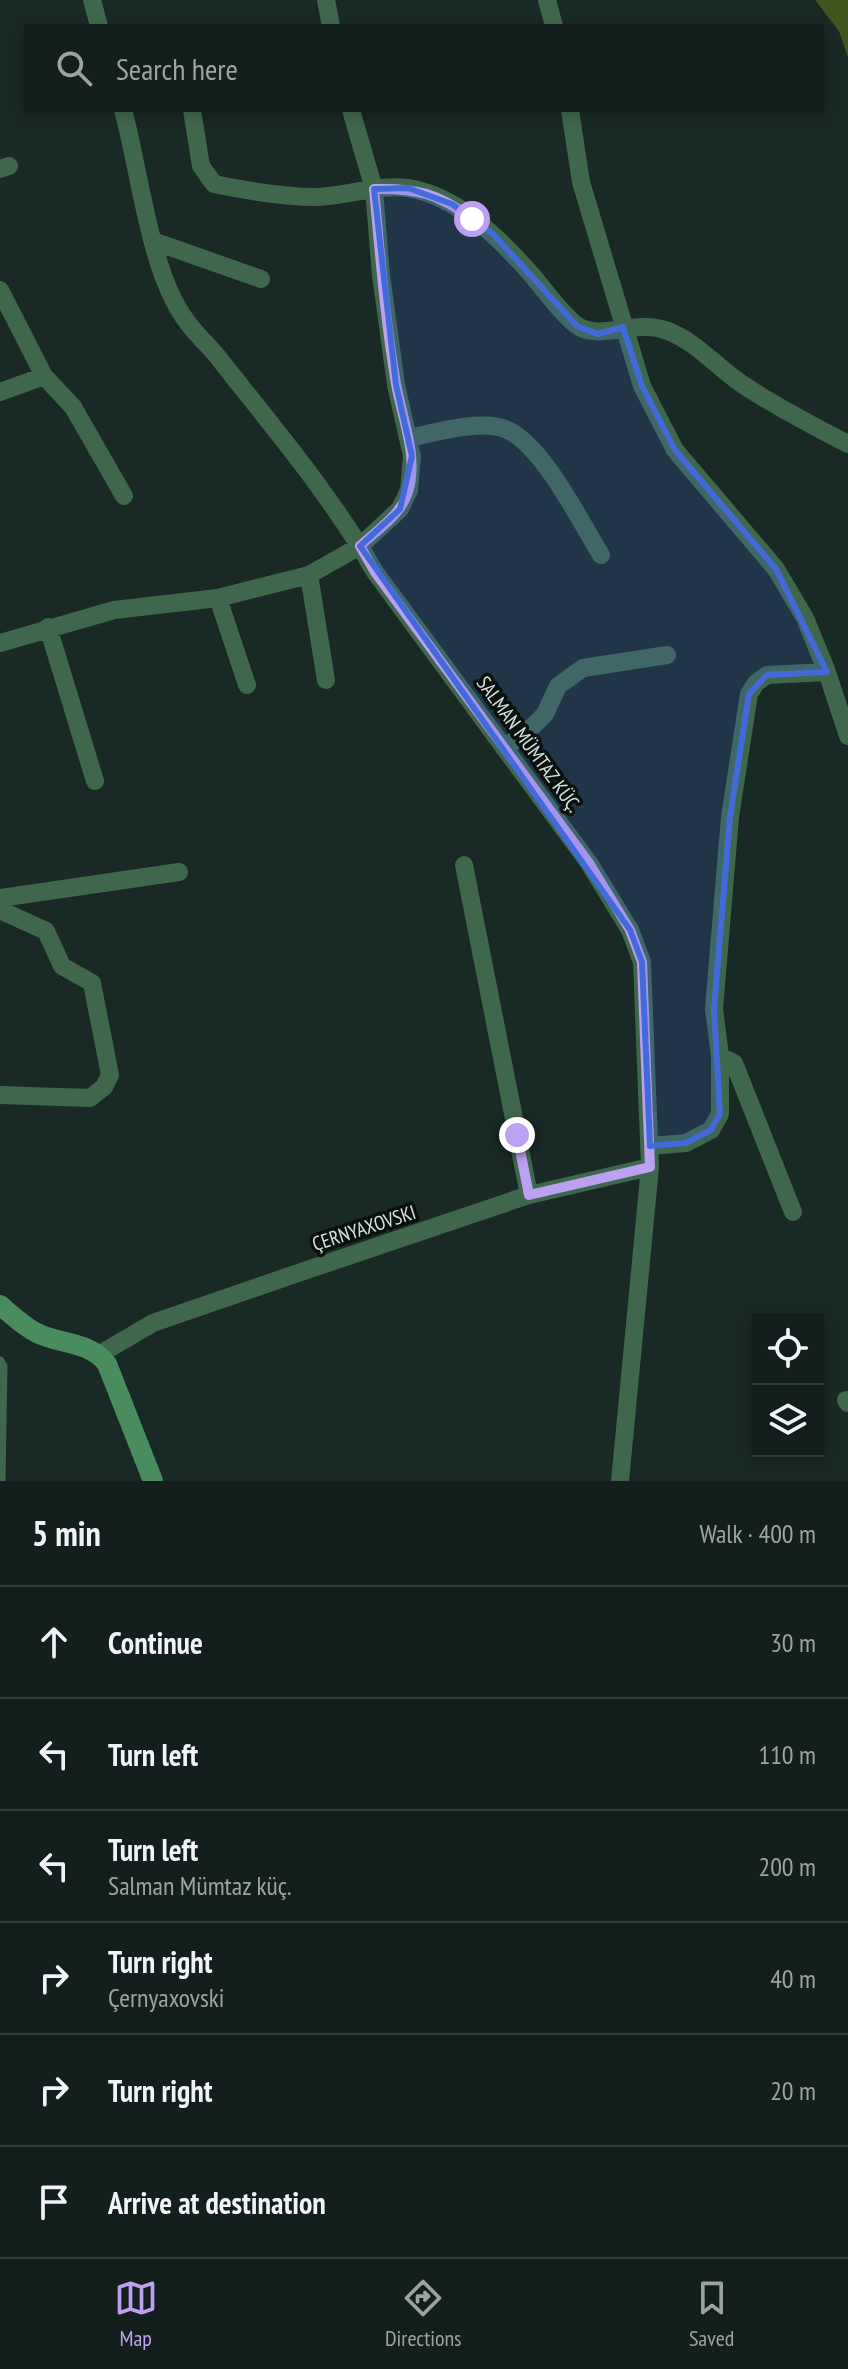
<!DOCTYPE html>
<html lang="en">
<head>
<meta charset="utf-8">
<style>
  :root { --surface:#131f1c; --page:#202c29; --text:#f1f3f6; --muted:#9da2a3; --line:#323d3b; --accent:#bca0f2 }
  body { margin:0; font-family:"PT Sans Narrow",sans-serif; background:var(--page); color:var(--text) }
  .controls { position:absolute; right:24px; bottom:24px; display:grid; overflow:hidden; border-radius:0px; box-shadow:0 4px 12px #0003 }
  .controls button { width:72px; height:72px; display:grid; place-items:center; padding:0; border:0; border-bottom:2px solid var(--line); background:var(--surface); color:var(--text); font:40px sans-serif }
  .stop { position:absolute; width:24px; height:24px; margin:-18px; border:6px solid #bca0f2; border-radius:50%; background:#fff }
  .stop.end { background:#bca0f2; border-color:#fff; box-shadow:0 2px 8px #0008 }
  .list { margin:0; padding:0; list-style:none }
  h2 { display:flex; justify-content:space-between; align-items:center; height:104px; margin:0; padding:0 32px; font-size:34px }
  h2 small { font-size:26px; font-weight:400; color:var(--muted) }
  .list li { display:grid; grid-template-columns:52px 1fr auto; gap:24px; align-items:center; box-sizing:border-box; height:112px; padding:0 32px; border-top:2px solid var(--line) }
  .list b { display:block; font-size:30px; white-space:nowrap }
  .list p { margin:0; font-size:26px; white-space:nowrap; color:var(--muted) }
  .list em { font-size:26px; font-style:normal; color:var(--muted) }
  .icon { flex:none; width:44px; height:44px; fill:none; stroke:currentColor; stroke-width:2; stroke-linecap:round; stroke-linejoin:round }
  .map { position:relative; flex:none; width:848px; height:1481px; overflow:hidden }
  .search { position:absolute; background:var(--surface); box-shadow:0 4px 12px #0003; left:24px; right:24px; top:24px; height:88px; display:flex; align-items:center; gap:20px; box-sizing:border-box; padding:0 28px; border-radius:0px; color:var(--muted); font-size:30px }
  .sheet { height:776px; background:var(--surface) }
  nav { display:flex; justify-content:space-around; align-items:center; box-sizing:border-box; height:112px; border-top:2px solid var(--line); background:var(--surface); font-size:22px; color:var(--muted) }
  nav a { display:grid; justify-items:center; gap:4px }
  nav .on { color:var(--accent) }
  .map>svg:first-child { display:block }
  .forest { fill:#41561f }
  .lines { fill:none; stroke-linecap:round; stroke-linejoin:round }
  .lane { stroke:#3f674b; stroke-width:9 }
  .street { stroke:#3f674b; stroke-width:18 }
  .secondary { stroke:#498d5f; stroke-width:20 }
  .route { stroke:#bca0f2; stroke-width:10 }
  .marked { fill:#426bd9; fill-opacity:0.2; stroke:#426bd9; stroke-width:6; stroke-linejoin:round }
  .labels { text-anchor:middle; stroke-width:7; stroke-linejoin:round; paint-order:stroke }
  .street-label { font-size:20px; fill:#d6e0de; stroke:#09100e }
</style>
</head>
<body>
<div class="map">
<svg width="848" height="1481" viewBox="0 0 848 1481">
  <rect width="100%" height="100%" fill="#192925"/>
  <path class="forest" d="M815,0H848V57L839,31Z"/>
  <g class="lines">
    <path class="lane" d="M0,1361L3,1366L1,1481"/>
    <path class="street" d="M92,0L99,26
      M326,0L331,26
      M547,0L554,26
      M123,110C140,171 149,269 185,319C194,333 207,343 217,356C272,426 331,495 375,572L589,863L630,930L642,962L650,1167L620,1481
      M192,110L201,166L214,184C248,191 283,197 317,197C347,196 378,184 408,188C458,196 499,238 531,274C545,290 558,310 575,324C598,343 634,318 668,331C696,342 717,367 742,384C776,407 812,425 848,444
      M570,110L581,182L642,386L675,450L776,569L805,618L827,672L848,736
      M0,169L9,166
      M153,241L261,279
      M0,290L44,376L73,407L124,496
      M0,392L44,376
      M408,438C434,433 480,419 505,429C541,442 580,521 601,555
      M309,575L326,680
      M218,598L247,685
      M48,627L95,781
      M0,643L114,610L218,598L309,575L360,546L400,509L409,490L412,456L396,385L381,275L374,189L351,110
      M504,748L528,731L545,714L558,686L583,668L667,655
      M464,865L529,1195
      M0,898L179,872
      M0,910L46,931L62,966L92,983L110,1075L104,1087L90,1098L0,1095
      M720,1056L734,1063L793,1212
      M650,1146L686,1143L711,1130L720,1114V1056L714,1009L730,817L749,694L756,683L767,675L827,672
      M100,1354L153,1323L298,1273L529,1195L650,1167
      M846,1400L848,1403"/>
    <path class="secondary" d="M0,1305C12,1315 23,1326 37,1333C61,1345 90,1341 107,1364L153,1481"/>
  </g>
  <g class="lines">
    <path class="route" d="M472,219C438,193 416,188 374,189C380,254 385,319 396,384C402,418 419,457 408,492C401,515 377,530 360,546L375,572L589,863L630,930L642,962L650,1167L529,1195L517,1135"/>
  </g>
  <path class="marked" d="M408,188L452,204L493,234L577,326L598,334L623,327L642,386L675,450L776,569L827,672L767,675L749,694L730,817L714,1009L720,1114L711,1130L686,1143L650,1146L642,962L630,930L360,546L400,509L412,456L396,385L374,189Z"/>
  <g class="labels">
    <g class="street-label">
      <text transform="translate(529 744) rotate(54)" y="7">SALMAN MÜMTAZ KÜÇ.</text>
      <text transform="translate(364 1228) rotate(-18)" y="7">ÇERNYAXOVSKI</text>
    </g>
  </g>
</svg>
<div class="controls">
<button><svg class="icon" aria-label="locate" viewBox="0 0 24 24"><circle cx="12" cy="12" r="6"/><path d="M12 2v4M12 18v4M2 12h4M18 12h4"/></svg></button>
<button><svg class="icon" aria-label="layers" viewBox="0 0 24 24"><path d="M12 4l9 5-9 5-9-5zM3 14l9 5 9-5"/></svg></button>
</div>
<div class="stop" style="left:472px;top:219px"></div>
<div class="stop end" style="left:517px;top:1135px"></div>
<div class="search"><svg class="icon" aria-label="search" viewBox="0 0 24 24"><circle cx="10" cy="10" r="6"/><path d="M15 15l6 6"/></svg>Search here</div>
</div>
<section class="sheet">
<h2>5 min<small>Walk · 400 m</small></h2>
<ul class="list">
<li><svg class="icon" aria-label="ahead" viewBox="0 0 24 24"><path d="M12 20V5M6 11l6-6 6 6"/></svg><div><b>Continue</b></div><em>30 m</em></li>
<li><svg class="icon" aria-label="left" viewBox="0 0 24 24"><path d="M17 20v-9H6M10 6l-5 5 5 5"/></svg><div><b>Turn left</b></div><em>110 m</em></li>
<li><svg class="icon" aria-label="left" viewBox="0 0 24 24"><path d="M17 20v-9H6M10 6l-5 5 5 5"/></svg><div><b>Turn left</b><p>Salman Mümtaz küç.</p></div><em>200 m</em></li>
<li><svg class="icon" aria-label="right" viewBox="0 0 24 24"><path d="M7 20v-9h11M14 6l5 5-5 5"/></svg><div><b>Turn right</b><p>Çernyaxovski</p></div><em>40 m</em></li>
<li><svg class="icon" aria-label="right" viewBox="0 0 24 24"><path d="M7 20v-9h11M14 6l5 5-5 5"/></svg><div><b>Turn right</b></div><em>20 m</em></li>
<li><svg class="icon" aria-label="arrive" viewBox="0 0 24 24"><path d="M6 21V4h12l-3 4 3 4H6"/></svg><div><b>Arrive at destination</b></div></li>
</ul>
</section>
<nav>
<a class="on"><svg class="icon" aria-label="map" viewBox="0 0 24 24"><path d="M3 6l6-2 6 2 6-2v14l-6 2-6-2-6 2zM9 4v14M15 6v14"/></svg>Map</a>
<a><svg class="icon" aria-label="directions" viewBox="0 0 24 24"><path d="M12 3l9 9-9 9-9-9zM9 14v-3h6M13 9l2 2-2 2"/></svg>Directions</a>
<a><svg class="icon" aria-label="saved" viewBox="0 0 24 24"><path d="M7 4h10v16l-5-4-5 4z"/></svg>Saved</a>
</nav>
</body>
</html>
